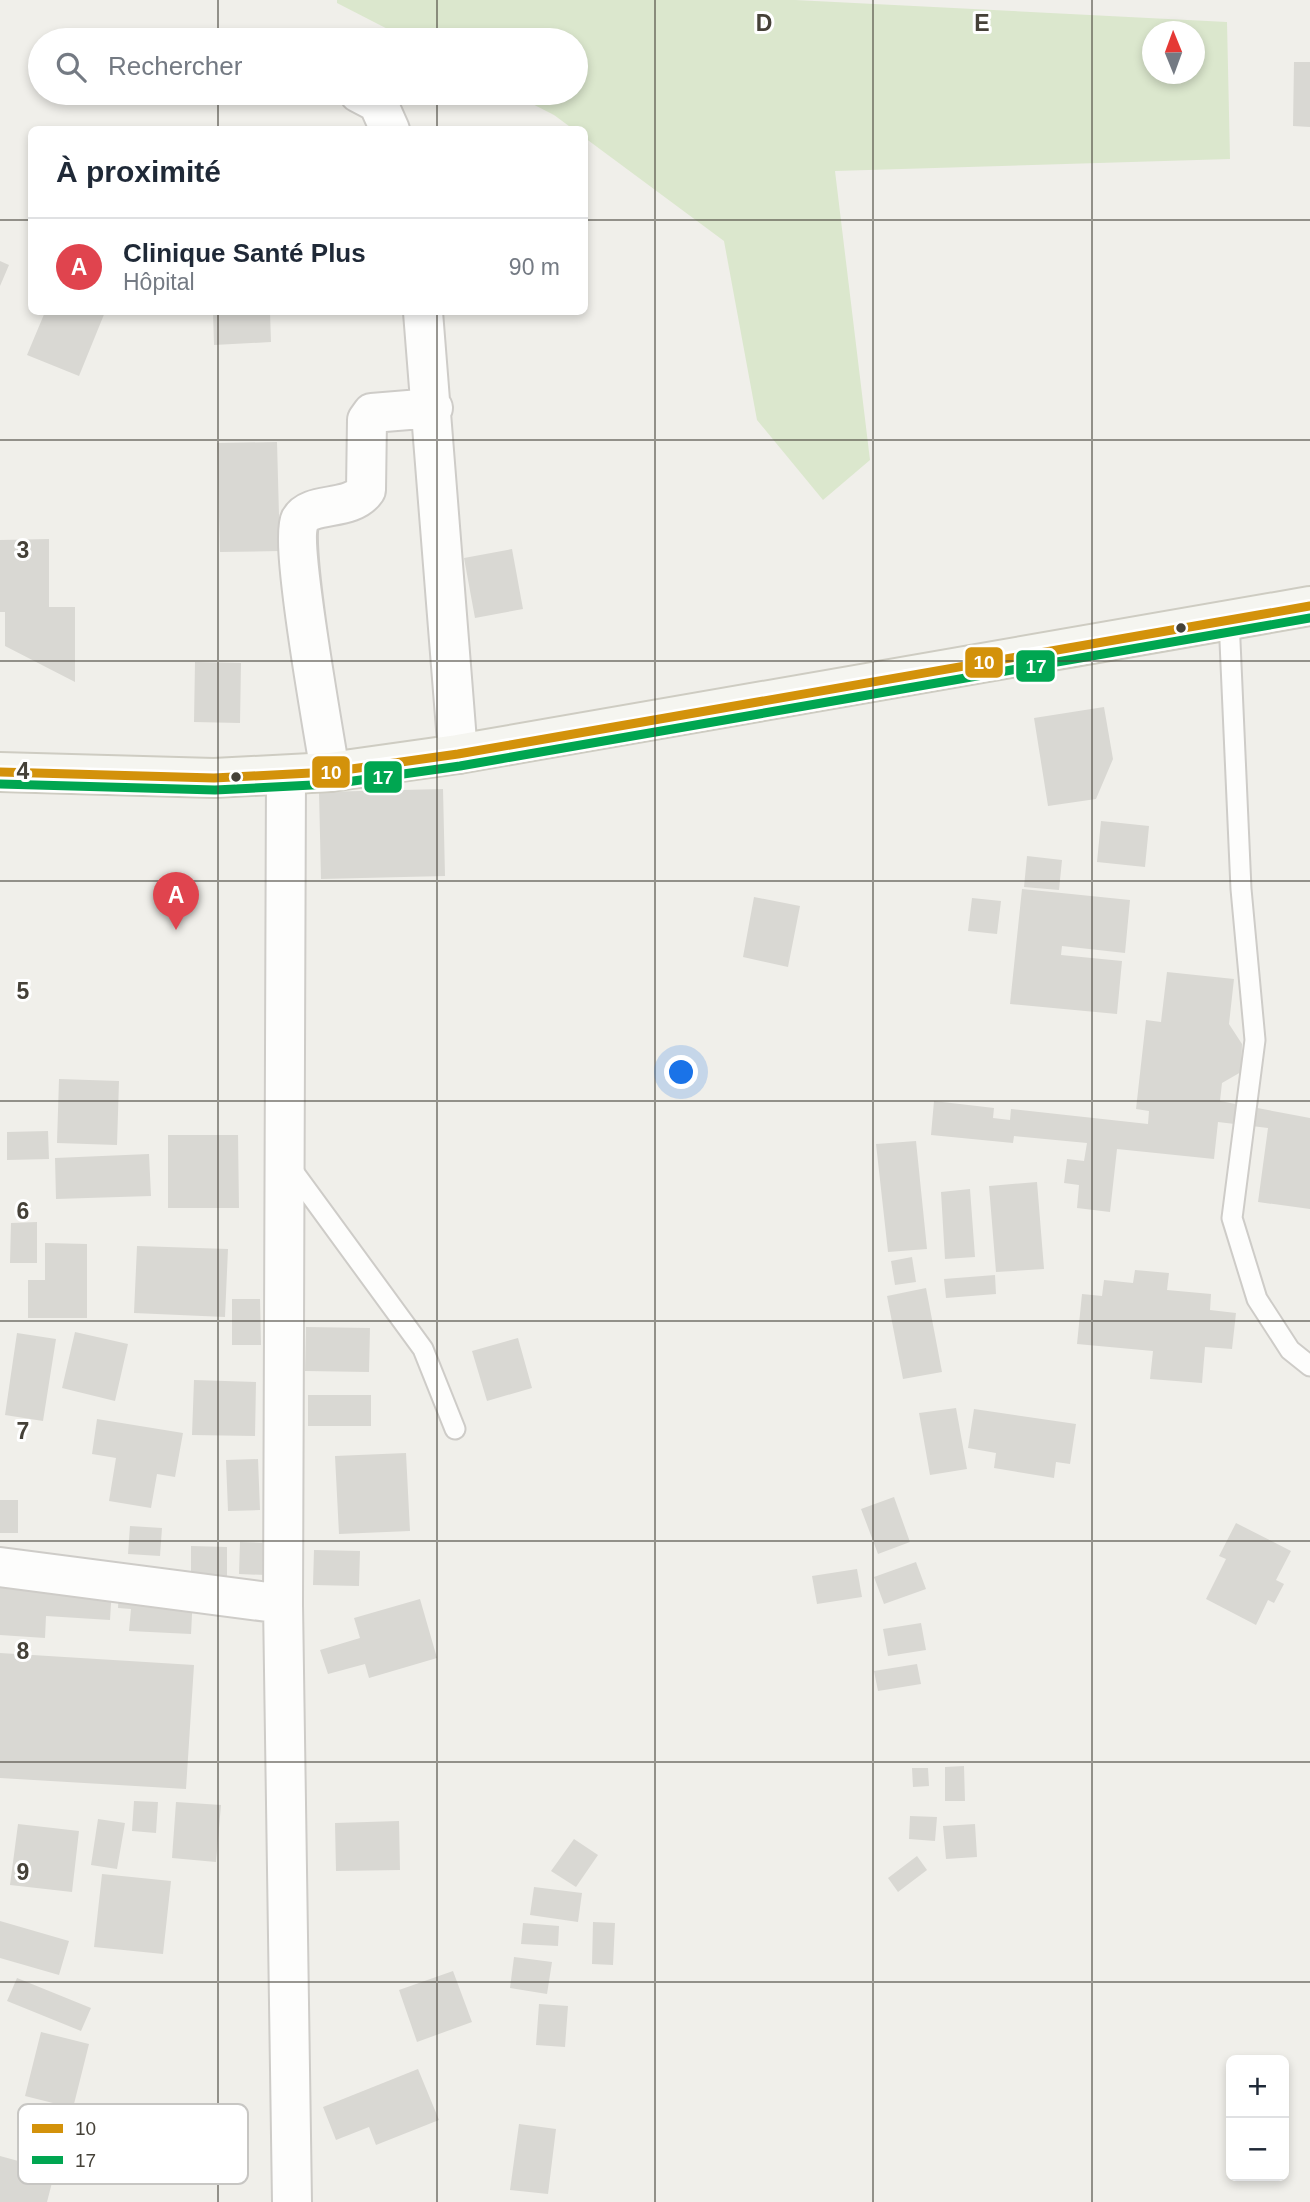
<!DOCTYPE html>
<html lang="fr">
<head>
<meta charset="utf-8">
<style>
  :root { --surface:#fff; --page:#f2f2f3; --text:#1f2937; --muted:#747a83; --line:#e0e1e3; --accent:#ea580c }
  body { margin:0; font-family:Helvetica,sans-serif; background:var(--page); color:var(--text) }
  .controls { position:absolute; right:21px; bottom:21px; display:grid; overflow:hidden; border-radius:10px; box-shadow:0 4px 10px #0003 }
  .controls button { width:63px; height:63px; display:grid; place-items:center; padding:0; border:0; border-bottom:2px solid var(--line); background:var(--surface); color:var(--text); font:35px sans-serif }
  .compass { position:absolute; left:1142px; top:21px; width:63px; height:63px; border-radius:50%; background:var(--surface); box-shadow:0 4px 10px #0003; rotate:359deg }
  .you { position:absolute; left:682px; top:1073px; width:24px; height:24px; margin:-18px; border:5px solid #fff; border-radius:50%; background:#1a73e8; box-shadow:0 0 0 10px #1a73e833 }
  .badge { display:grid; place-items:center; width:46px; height:46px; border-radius:50%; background:var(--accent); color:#fff; font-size:23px; font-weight:700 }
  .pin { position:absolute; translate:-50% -58px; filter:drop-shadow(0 2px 4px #0008) }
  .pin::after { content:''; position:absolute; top:37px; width:24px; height:21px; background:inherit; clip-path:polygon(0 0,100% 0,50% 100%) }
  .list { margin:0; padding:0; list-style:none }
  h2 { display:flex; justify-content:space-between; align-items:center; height:91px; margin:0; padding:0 28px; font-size:30px }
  h2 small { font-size:23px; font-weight:400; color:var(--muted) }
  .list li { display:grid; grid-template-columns:46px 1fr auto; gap:21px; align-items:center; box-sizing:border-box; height:98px; padding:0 28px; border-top:2px solid var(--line) }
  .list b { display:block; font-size:26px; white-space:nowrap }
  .list p { margin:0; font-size:23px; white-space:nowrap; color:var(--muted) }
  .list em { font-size:23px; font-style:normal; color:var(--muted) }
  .icon { flex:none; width:38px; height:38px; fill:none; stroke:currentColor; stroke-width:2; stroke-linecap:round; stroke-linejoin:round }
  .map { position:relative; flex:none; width:1310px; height:2202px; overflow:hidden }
  .search { position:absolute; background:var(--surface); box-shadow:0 4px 10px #0003; left:28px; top:28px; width:560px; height:77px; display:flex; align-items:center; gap:18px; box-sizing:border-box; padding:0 24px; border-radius:38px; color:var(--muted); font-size:26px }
  .panel { position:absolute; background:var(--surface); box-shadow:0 4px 10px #0003; left:28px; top:126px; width:560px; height:189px; border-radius:10px }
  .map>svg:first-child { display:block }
  .green { fill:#dbe7cd; fill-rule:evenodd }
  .building { fill:#d9d8d3 }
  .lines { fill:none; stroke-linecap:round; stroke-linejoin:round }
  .service-casing { stroke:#ceccc8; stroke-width:23 }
  .minor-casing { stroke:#ceccc8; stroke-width:42 }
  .secondary-casing { stroke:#ceccc2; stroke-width:42 }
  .service { stroke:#fdfdfc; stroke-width:19 }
  .minor { stroke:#fdfdfc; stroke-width:38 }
  .secondary { stroke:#f5f5f0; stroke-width:38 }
  .bus-1-casing { stroke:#fff; stroke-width:14 }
  .bus-2-casing { stroke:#fff; stroke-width:14 }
  .bus-1 { stroke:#d3920b; stroke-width:9 }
  .bus-2 { stroke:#00a651; stroke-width:9 }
  .grid { fill:none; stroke:#454138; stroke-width:2; stroke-opacity:0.55 }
  .bus-dot { fill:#454138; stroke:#fff; stroke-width:2.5 }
  .key { fill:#fff; stroke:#c7c6c3; stroke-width:2 }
  .key-label { font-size:19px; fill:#454138 }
  .grid-label { font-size:23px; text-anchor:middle; font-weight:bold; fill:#454138; stroke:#fff; stroke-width:6; stroke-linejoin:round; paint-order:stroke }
  .line-badge { stroke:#fff; stroke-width:2.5 }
  .badge-label { font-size:19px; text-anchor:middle; font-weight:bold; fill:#fff }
</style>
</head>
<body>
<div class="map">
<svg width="1310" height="2202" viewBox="0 0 1310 2202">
  <rect width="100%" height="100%" fill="#f0efea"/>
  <path class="green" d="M337,0H795L1227,22L1230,159L835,171L870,460L823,500L757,420L724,241L585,138L584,130L573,129L554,115L511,93H576V40H409L337,3ZM1152,32H1194V74H1152Z"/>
  <path class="building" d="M1294,62H1310V127L1293,126Z
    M0,261L9,265L0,286Z
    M45,312H105L79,376L27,355Z
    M213,312H270L271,342L214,345Z
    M277,442L280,551L220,552L217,443Z
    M49,539V607H75V682L5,646V612H0V540Z
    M512,549L523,609L475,618L464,558Z
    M195,662L241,663L240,723L194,722Z
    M1104,707L1113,759L1096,799L1048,806L1034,718Z
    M443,789L445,876L321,879L319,792Z
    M1101,821L1149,826L1145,867L1097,862Z
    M1027,856L1062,860L1059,890L1024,887Z
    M1022,889L1130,900L1125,953L1062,946L1061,955L1122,961L1117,1014L1010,1004Z
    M754,897L800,906L788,967L743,957Z
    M972,898L1001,901L997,934L968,931Z
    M1167,972L1234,979L1229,1024L1242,1044L1241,1072L1222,1083L1220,1101L1310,1118V1209L1258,1202L1268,1128L1218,1122L1214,1159L1117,1149L1110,1212L1077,1208L1079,1185L1064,1183L1067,1159L1084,1161L1087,1143L1014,1136L1013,1143L931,1135L934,1101L994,1108L993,1118L1010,1120L1011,1109L1148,1124L1149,1111L1136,1109L1146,1020L1161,1022Z
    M59,1079L119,1081L117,1145L57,1143Z
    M48,1131L49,1159L7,1160V1132Z
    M168,1135H238L239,1208H168Z
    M916,1141L927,1249L888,1252L876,1144Z
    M149,1154L151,1196L56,1199L55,1158Z
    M1037,1182L1044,1269L996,1272L989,1186Z
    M970,1189L975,1257L945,1259L941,1192Z
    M37,1222V1263H10L11,1223Z
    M45,1243L87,1244V1318H28V1280H45Z
    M137,1246L228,1249L225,1317L134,1313Z
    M912,1257L916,1282L895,1285L891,1261Z
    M1135,1270L1169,1273L1167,1290L1211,1294L1210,1310L1236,1313L1232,1349L1205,1347L1202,1383L1150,1379L1153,1351L1077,1344L1082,1294L1102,1296L1104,1280L1133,1283Z
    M995,1275L996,1294L946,1298L944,1279Z
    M926,1288L942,1372L903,1379L887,1296Z
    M232,1299H260L261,1345H232Z
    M306,1327L370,1328L369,1372L305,1371Z
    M75,1332L128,1344L115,1401L62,1388Z
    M17,1333L56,1339L43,1421L5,1415Z
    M518,1338L532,1388L487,1401L472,1351Z
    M194,1380L256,1382L255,1436L192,1435Z
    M308,1395H371V1426H308Z
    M956,1408L967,1469L930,1475L919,1413Z
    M974,1409L1076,1424L1070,1464L1056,1462L1054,1478L994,1468L996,1453L968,1448Z
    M97,1419L183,1433L175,1477L157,1474L151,1508L109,1501L116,1458L92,1454Z
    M406,1453L410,1531L339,1534L335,1456Z
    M258,1459L260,1510L228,1511L226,1460Z
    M894,1497L910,1542L878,1554L861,1509Z
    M0,1500H18V1533H0Z
    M1236,1523L1291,1551L1276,1580L1284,1584L1274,1603L1268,1600L1256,1625L1206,1599L1226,1559L1219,1556Z
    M130,1526L162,1528L160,1556L128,1554Z
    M240,1542L266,1543V1575L239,1574Z
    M191,1546L227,1547V1579H191Z
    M314,1550L360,1551L359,1586L313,1585Z
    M916,1562L926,1589L884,1604L874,1577Z
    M857,1569L862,1597L817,1604L812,1576Z
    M0,1580L112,1587L110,1620L46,1616L45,1638L0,1635Z
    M119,1591L193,1595L191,1634L129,1631L131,1609L118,1608Z
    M420,1599L437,1658L369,1678L365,1664L328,1674L320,1650L360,1638L354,1618Z
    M921,1623L926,1650L888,1656L883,1629Z
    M0,1653L194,1665L186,1789L0,1778Z
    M917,1664L921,1684L878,1691L874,1671Z
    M964,1766L965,1801H945V1767Z
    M912,1768H928L929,1786L913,1787Z
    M134,1801L158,1802L156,1833L132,1831Z
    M176,1802L221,1805L216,1862L172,1858Z
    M910,1816L937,1817L935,1841L909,1839Z
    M98,1819L125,1823L117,1869L91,1865Z
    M399,1821L400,1870L336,1871L335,1823Z
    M18,1824L79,1831L72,1892L10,1885Z
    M975,1824L977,1857L946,1859L943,1826Z
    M574,1839L598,1855L576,1887L551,1871Z
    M917,1856L927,1870L898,1892L888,1878Z
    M102,1874L171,1881L163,1954L94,1947Z
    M534,1887L582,1893L578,1922L530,1915Z
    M0,1921L69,1941L59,1975L0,1958Z
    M593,1922L615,1923L613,1965L592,1964Z
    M523,1923L559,1926L558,1946L521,1944Z
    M514,1957L552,1962L547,1994L510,1988Z
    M453,1971L472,2022L417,2042L399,1990Z
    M17,1978L91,2008L81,2031L7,2001Z
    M539,2004L568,2006L565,2047L536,2045Z
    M41,2032L89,2044L73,2108L25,2096Z
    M418,2069L439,2120L376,2145L369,2127L336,2140L323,2107Z
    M519,2124L556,2129L548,2194L510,2190Z
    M0,2156L55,2171L47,2202H0Z"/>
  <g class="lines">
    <defs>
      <path id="service" d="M1229,619L1241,889L1255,1040L1232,1218L1257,1299L1290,1350L1310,1366
        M290,1167L423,1349L455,1429"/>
      <path id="minor" d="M359,93L378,103L390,130
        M423,312L458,754
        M330,772C324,734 289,542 300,520C310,501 351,512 366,490L367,420L372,413L433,408
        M286,775L283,1604L292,2202
        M0,1567L283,1604"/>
      <path id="secondary" d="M0,772L214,778L330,772L458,754L1310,606"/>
    </defs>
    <use href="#service" class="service-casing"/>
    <use href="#minor" class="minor-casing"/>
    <use href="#secondary" class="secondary-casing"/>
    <use href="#service" class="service"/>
    <use href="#minor" class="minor"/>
    <use href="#secondary" class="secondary"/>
    <defs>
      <path id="bus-1" d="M0,772L214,778L330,772L458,754L1310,606"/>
      <path id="bus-2" d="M0,784L215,790L332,784L460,766L1310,618"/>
    </defs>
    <use href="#bus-1" class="bus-1-casing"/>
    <use href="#bus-2" class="bus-2-casing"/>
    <use href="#bus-1" class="bus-1"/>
    <use href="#bus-2" class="bus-2"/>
  </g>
  <path class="grid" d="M218,0V40M437,0V40M655,0V2202M873,0V2202M1092,0V2202M218,93V130M437,93V130M0,220H32M584,220H1310M218,312V2202M437,312V2202M0,440H1310M0,661H1310M0,881H1310M0,1101H1310M0,1321H1310M0,1541H1310M0,1762H1310M0,1982H1310"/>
  <g class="bus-dot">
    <circle cx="1181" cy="628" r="6"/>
    <circle cx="236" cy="777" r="6"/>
  </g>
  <rect x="18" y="2104" width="230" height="80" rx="10" class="key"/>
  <rect x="32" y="2124" width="31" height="9" fill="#d3920b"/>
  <rect x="32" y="2156" width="31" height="8" fill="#00a651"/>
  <g class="key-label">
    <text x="75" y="2135">10</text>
    <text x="75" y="2167">17</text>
  </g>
  <g class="grid-label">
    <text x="764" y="31">D</text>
    <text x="982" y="31">E</text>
    <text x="23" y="558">3</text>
    <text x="23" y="779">4</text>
    <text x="23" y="999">5</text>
    <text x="23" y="1219">6</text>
    <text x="23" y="1439">7</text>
    <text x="23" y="1659">8</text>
    <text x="23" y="1880">9</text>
  </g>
  <g class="line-badge">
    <rect x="964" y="646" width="40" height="33" rx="7" fill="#d3920b"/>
    <rect x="1015" y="649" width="41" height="34" rx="7" fill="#00a651"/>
    <rect x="311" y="755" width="40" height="34" rx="7" fill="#d3920b"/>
    <rect x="363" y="760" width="40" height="34" rx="7" fill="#00a651"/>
  </g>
  <g class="badge-label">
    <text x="984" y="669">10</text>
    <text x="1036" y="673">17</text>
    <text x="331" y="779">10</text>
    <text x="383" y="784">17</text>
  </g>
</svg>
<div class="controls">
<button>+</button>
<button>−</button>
</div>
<svg class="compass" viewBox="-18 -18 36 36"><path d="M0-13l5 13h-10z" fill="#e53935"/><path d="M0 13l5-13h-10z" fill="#747a83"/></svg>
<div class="you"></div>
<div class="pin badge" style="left:176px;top:930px;background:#e0444e">A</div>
<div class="search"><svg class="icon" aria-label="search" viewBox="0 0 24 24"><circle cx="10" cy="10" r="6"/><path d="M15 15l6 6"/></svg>Rechercher</div>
<section class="panel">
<h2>À proximité<small></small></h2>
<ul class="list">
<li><span class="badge" style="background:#e0444e">A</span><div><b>Clinique Santé Plus</b><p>Hôpital</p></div><em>90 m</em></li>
</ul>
</section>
</div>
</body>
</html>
